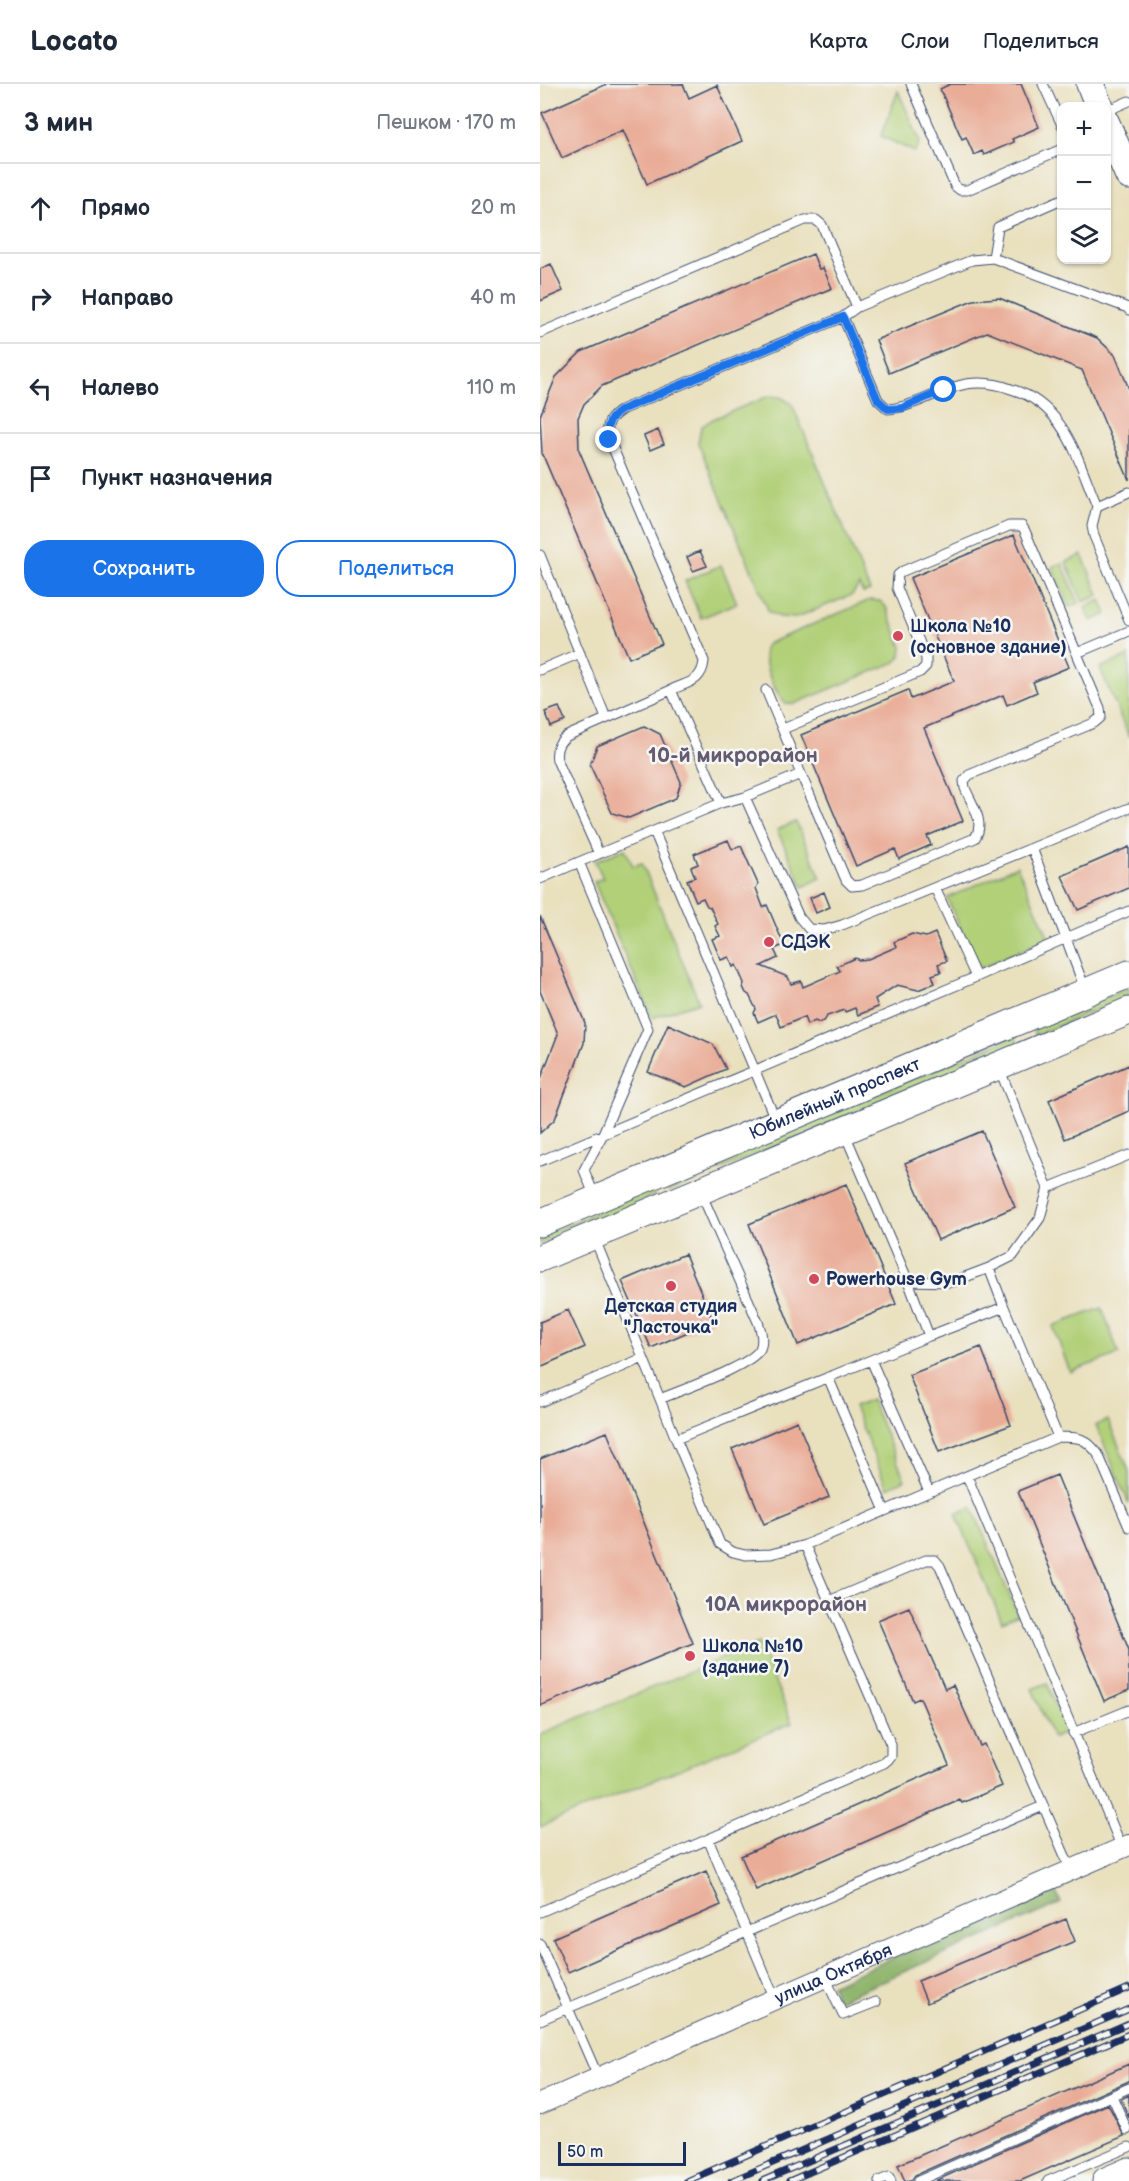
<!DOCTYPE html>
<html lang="ru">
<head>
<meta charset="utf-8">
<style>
  :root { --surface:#fff; --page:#f6f6f7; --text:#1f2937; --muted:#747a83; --line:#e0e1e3; --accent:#1a73e8 }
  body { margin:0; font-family:"Balsamiq Sans",sans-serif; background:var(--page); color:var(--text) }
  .controls { position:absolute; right:18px; top:18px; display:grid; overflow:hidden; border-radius:12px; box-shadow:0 2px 4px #0004 }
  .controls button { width:54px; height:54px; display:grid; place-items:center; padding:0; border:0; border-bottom:2px solid var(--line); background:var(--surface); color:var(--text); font:30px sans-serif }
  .scale { position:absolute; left:18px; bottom:15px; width:128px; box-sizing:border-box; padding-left:6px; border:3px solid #1b2f5e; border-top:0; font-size:16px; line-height:21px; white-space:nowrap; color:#1b2f5e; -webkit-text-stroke:4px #f6f6f2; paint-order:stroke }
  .stop { position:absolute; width:18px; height:18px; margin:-14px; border:4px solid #1a73e8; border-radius:50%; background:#fff }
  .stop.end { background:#1a73e8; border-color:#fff; box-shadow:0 2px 6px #0008 }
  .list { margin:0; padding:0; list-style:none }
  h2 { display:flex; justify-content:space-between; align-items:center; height:78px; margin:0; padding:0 24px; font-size:26px }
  h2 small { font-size:20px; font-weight:400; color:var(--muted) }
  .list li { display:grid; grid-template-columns:39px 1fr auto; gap:18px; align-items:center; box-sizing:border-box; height:90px; padding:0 24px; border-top:2px solid var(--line) }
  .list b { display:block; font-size:22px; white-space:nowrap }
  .list em { font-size:20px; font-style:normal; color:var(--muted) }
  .actions { display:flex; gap:12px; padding:18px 24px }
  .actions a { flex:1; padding:14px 0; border:2px solid var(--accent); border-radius:24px; text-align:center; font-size:21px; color:var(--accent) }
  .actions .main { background:var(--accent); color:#fff }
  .icon { flex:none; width:33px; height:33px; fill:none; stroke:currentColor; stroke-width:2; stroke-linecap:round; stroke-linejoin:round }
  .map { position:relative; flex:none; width:589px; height:2097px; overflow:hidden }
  header { display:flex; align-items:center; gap:36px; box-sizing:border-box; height:84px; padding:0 30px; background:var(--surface); border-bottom:2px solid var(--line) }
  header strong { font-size:28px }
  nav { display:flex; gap:33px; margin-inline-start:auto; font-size:21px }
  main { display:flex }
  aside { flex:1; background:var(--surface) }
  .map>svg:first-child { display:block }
  .green { fill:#b1d078; stroke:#66806b; stroke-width:1.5 }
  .forest { fill:#8cb268; stroke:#547063; stroke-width:1.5 }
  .building { fill:#e9ac96 }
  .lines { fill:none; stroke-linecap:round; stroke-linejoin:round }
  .lane-casing { stroke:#3a4a6c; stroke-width:11 }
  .street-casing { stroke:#3a4a6c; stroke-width:22 }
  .secondary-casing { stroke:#3a4a6c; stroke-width:29 }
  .lane { stroke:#fff; stroke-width:9 }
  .street { stroke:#fff; stroke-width:20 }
  .secondary { stroke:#fff; stroke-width:27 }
  .rail-casing { stroke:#1b2f5e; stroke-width:7 }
  .rail { stroke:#f6f6f2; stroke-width:4.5; stroke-dasharray:14; stroke-linecap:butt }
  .route { stroke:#1a73e8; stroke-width:8 }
  .poi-dot { fill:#d1495b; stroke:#f6f6f2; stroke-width:2 }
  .labels { text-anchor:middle; stroke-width:5; stroke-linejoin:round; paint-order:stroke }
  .poi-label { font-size:18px; font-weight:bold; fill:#1b2f5e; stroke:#f6f6f2; text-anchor:start }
  .street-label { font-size:18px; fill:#1b2f5e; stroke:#f6f6f2 }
  .quarter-label { font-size:21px; font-weight:bold; fill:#635b72; stroke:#f6f6f2 }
</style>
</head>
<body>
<header>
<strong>Locato</strong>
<nav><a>Карта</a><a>Слои</a><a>Поделиться</a></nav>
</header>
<main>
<aside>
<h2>3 мин<small>Пешком · 170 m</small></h2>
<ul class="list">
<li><svg class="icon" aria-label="ahead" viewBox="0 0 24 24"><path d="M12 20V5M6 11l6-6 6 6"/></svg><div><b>Прямо</b></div><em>20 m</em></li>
<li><svg class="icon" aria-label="right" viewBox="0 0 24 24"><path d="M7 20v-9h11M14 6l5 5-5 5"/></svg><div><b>Направо</b></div><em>40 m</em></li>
<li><svg class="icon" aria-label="left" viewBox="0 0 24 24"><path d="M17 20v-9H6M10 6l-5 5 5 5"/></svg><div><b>Налево</b></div><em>110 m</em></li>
<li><svg class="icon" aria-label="arrive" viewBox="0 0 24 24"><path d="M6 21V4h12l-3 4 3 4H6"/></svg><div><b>Пункт назначения</b></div></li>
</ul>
<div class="actions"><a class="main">Сохранить</a><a>Поделиться</a></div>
</aside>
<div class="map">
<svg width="589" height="2097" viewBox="0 0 589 2097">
  <rect width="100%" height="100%" fill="#f6f6f2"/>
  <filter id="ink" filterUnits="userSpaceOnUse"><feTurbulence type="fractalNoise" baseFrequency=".0167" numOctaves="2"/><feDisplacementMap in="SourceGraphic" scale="12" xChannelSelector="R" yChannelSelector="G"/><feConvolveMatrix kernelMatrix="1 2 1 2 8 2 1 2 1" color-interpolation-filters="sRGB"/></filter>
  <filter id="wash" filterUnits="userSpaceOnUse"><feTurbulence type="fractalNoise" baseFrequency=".008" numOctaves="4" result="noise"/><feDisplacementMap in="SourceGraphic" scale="24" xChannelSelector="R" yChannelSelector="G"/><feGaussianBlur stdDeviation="1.35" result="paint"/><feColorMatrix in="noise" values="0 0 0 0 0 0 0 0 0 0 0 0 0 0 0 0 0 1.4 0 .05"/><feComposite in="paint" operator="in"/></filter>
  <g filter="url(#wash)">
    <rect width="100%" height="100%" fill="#e9e0be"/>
    <path class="green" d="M358,7L380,57L375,68L341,52Z
      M229,312L241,313L252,320L330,507L323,509L319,501L312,511L255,534L240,533L229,528L158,359L161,343L173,335Z
      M542,471L559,511L543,518L526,478Z
      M522,479L539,519L529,523L512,483Z
      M181,481L197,519L161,534L145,497Z
      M330,516L340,517L346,523L362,563L361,572L356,578L254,620H246C234,608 223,581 224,564L229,559Z
      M561,516L567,530L551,537L545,523Z
      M589,572V653L560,584Z
      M256,738L281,794L263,803L237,746Z
      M85,765L93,782L102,779L159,918L112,934L54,798L63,794L55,777Z
      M477,782L509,854L439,885L407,814Z
      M589,904V912L496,951L493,944Z
      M475,952L478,959L129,1107L125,1099Z
      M112,1105L115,1111L0,1160V1152Z
      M562,1224L579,1270L530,1288L513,1242Z
      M331,1316L365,1396L347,1404L314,1323Z
      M568,1336L589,1387V1420L556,1341Z
      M432,1423L478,1531L462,1538L416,1430Z
      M219,1559L252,1639L0,1743V1650Z
      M507,1599L527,1648L513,1654L492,1605Z"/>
    <path class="forest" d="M514,1803L521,1819L297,1917L291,1901Z"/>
    <g id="blocks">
      <path class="building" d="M67,0H143L149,14L177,1L202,57L107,100L83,46L22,74L2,29Z
        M410,0H481L499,43L472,55L474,58L444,71L442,67L434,71L426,53L422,55L400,5Z
        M273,170L279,185L283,184L292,204L62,302L44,320L38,334L39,366L122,560L89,574L2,369L0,332L16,293L41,268Z
        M11,180L23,207L0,217V185Z
        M459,214L557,254L575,271L589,305V396L542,286L447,248L349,289L336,256L433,216Z
        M118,346L124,360L110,366L104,352Z
        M474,451L529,583L493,598L497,608L467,621L463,611L384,644L423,737L387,752L391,761L359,775L355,765L316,782L261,651L368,606L371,615L414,597L370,494Z
        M160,467L167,482L153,487L147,473Z
        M19,623L25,637L11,643L5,628Z
        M104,642L120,650L141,698L136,714L89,734L72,729L50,681L57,662Z
        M188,756L192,765L201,762L218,800L216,804L223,823L227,821L244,861L234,865L238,874L221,882L248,893L251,900L261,897L263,903L300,887L297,882L315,874L319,876L328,875L356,863L354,858L372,850L386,853L395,849L407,877L398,880L401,888L392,891L395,899L378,906L357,901L335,915L338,923L318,931L315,924L305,928L304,926L287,932L285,936L279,939L275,937L267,941L264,933L241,943L236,930L218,938L214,929L216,925L209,911L206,909L203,903L204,899L196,881L193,883L189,873L181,876L172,855L180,852L175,842L178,840L170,823L167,822L163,814L156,817L147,796L155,793L151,783L158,780L154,770Z
        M589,763V804L538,826L522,792Z
        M284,808L290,823L276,829L270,814Z
        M0,832L45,939L44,959L15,1035L0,1049V997L18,950L0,907Z
        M128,940L173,960L186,985L146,1003L108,988Z
        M589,981V1027L525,1055L509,1016Z
        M442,1047L475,1123L398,1156L365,1079Z
        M306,1100L356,1220L258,1261L209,1140Z
        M145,1170L173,1237L111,1264L82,1197Z
        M28,1226L45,1263L0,1283V1238Z
        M441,1263L471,1341L399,1368L369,1291Z
        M257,1337L289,1413L224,1440L192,1365Z
        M67,1348L153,1559L0,1622V1375Z
        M517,1391L589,1566V1606L564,1617L478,1407Z
        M369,1523L405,1605L413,1601L440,1662L444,1660L462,1702L422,1719L420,1716L216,1806L201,1772L409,1681L380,1614L373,1617L338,1536Z
        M166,1787L181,1821L28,1888L13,1854Z
        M526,1835L535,1857L387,1919L378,1897Z
        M589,1980V1997L375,2091L371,2097H365L358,2081Z
        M589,2011V2034L581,2015Z
        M568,2020L584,2052L480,2097H395Z"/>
    </g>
  </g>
  <g filter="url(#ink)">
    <use href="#blocks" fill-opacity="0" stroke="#3a4a6c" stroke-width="1.5"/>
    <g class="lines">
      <defs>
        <path id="lane" d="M371,0L415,102L420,106H427L522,65
          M503,0L522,41
          M566,27L589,17
          M453,174L458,143L522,115
          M317,223L432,176L453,174L588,224L589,226
          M0,249L265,136H276L282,141L317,223L303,233
          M589,408L557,422L552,442L554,452L589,536
          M0,471L66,634
          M537,569L589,547
          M0,586L40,569
          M131,606C148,598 162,598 164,577L69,355C65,340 70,333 83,325L303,233L338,316L348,325C376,323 399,305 426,300C441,298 458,300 471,305C526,321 537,375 557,422
          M226,606L261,690
          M205,713L261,690L306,796L312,802L322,801L435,754C446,738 431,719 425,704L424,697L429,691L554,639L561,633L560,624L485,447L482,442H469L363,487L358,491L357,504L386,574V582L380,588L243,645
          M59,770L17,676C15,666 19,657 27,652L131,606L181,719
          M0,795L39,778
          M436,893L589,827
          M545,905L492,764L589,724
          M236,1037L114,747L181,719L205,713L259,833L269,845L284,846L302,841L492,764
          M305,1050L368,1197L412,1198L449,1184L473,1172L500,1134L508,1104L459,984
          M0,1077L436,893L395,804
          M508,1104L589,1071
          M55,1113L44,1086L62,1052L108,945L39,778L114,747
          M54,1153L120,1315C141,1306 211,1282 220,1265C224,1256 221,1246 218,1238L161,1109
          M449,1184L464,1223
          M368,1197L389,1252L331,1276L389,1408L518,1353C539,1353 545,1353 558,1370L589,1443
          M389,1252L464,1223L518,1353
          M331,1276L136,1355L180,1460L193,1468L205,1471L231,1470L265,1461L389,1408
          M288,1293L345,1427
          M120,1315L136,1355
          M0,1318L103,1274
          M427,1392L582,1764
          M289,1517L386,1476H395L400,1482L531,1786
          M533,1649L589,1626
          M168,1755L235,1915
          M0,1828L344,1679L351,1673V1661L265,1461
          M0,1860L59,1995
          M285,1893L303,1931L336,1918
          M0,1936L503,1722
          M572,2012L587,2046
          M339,2097L349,2093L351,2097
          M378,2097L589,2004
          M508,2097L589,2063"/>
        <g id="street">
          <path id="s1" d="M0,2020L235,1915L589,1761"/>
        </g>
        <g id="secondary">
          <path d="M550,0L559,22"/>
          <path d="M566,39L589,92"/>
          <path id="s2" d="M0,1139L589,890"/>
          <path d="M0,1174L589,927"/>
          <path d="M566,2097L589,2087"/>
        </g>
      </defs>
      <use href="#lane" class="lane-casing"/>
      <use href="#street" class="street-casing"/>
      <use href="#secondary" class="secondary-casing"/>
      <use href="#lane" class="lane"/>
      <use href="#street" class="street"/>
      <use href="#secondary" class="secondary"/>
      <defs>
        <path id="rail" d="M147,2097L589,1904
          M191,2097L589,1925
          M222,2097L589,1939
          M249,2097L589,1950"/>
      </defs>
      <use href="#rail" class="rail-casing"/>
      <use href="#rail" class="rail"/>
    </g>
  </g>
  <g class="lines" filter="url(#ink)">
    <path class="route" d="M69,356C65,340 70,333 83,325L303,233L338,316L348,325L362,324L404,306"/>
  </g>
  <g class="poi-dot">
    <circle cx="358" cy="552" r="6"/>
    <circle cx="229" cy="858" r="6"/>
    <circle cx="274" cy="1195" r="6"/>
    <circle cx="131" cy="1202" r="6"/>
    <circle cx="150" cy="1572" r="6"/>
  </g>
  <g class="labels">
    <g class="poi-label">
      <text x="370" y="548">Школа №10<tspan x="370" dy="21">(основное здание)</tspan></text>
      <text x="241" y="864">СДЭК</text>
      <text x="286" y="1201">Powerhouse Gym</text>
      <text x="131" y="1228" text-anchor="middle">Детская студия<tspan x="131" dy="21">"Ласточка"</tspan></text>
      <text x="162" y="1568">Школа №10<tspan x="162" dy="21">(здание 7)</tspan></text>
    </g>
    <g class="street-label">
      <text dy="6" stroke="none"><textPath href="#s2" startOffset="320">Юбилейный проспект</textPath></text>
      <text dy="6" stroke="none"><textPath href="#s1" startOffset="321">улица Октября</textPath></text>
    </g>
    <g class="quarter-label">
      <text x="193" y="678">10-й микрорайон</text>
      <text x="246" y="1527">10А микрорайон</text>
    </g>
  </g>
</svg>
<div class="controls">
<button>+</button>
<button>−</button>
<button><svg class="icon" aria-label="layers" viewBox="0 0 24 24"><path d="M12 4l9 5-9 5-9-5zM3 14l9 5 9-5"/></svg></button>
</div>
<div class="scale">50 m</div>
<div class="stop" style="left:404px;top:306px"></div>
<div class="stop end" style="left:69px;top:356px"></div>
</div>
</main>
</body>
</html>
